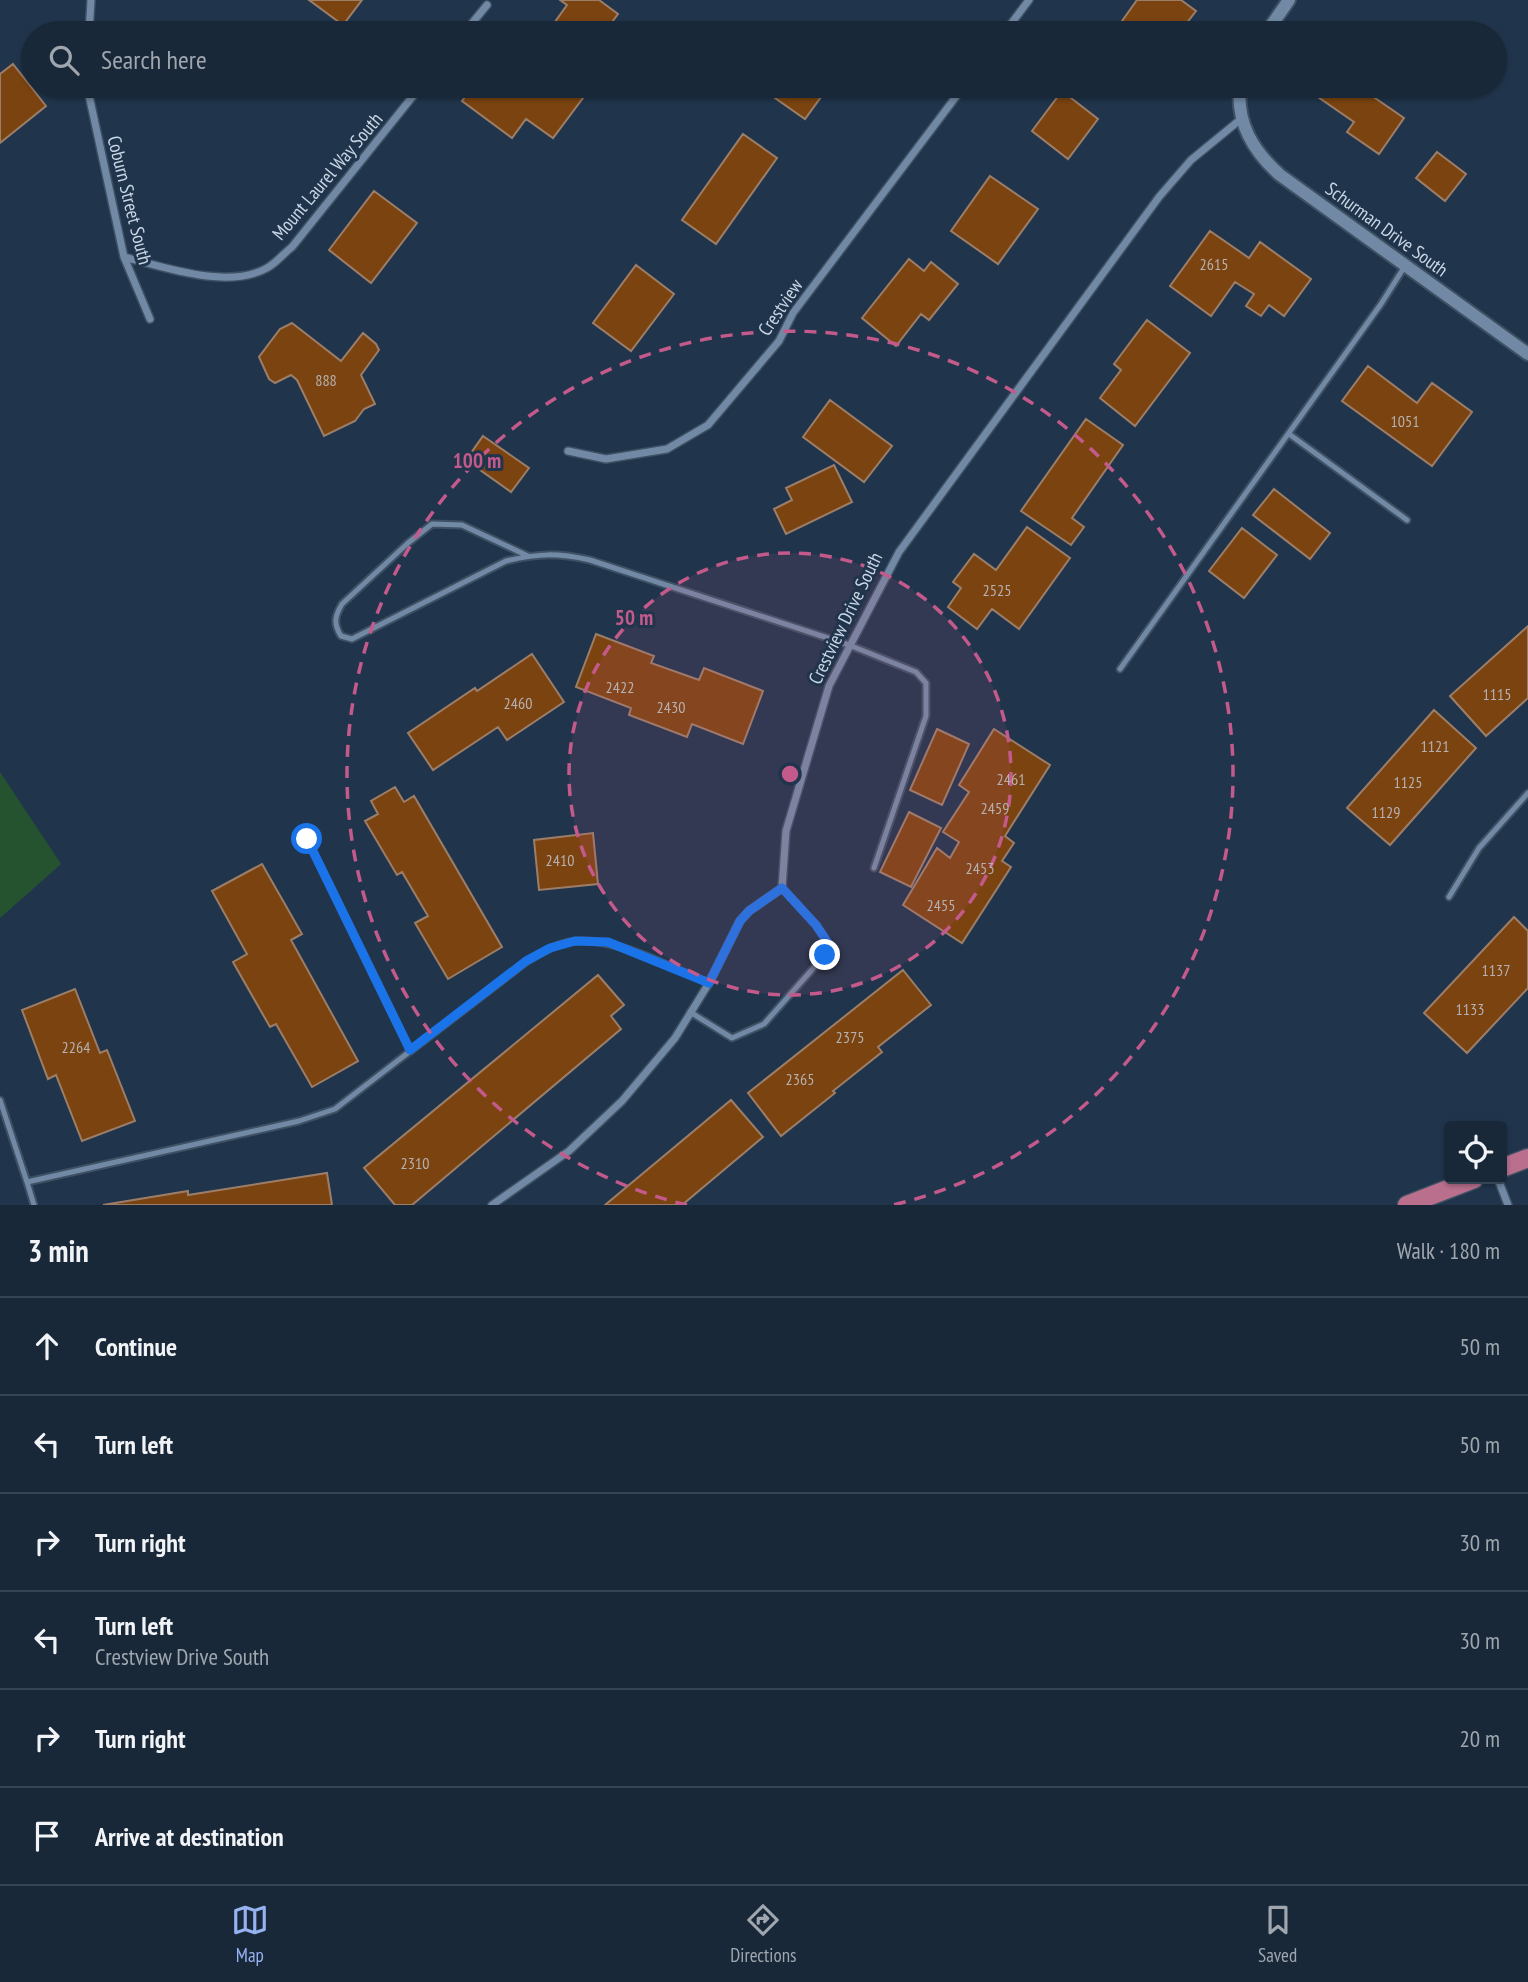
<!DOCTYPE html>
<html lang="en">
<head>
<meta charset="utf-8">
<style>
  :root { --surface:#182839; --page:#213041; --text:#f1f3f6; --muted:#9fa6ae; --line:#364453; --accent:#95b2f1 }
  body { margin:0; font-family:"PT Sans Narrow",sans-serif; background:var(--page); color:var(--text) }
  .controls { position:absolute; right:21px; bottom:21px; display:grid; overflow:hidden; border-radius:7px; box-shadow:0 2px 5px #0004 }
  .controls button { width:63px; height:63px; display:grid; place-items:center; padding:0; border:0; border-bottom:2px solid var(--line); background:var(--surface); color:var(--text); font:35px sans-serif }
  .stop { position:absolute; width:21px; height:21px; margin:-16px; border:5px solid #1a73e8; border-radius:50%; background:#fff }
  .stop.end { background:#1a73e8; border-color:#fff; box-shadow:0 2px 7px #0008 }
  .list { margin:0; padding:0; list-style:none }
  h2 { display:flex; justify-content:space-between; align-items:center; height:91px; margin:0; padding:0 28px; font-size:30px }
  h2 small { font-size:23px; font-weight:400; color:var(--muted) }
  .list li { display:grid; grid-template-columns:46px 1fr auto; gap:21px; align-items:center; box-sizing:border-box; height:98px; padding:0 28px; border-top:2px solid var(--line) }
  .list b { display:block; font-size:26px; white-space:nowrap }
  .list p { margin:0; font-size:23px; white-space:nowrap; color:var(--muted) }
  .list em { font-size:23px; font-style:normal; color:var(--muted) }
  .icon { flex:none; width:38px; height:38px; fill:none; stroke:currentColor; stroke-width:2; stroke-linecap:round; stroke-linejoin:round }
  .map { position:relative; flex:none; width:1528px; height:1205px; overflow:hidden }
  .search { position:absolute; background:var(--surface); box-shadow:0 2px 5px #0004; left:21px; right:21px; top:21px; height:77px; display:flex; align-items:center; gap:18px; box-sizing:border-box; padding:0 24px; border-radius:38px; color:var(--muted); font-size:26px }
  .sheet { height:679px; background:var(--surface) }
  nav { display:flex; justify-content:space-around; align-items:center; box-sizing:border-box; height:98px; border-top:2px solid var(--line); background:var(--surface); font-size:19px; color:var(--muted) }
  nav a { display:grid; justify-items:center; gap:4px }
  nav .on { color:var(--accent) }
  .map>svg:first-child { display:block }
  .green { fill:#25532f }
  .building { fill:#7b4310; stroke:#9c7e68; stroke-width:2 }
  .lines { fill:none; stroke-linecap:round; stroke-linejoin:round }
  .service-casing { stroke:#3e5063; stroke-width:9 }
  .minor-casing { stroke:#3e5063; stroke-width:10 }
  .tertiary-casing { stroke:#3e5063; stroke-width:16 }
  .primary-casing { stroke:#3e5063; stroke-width:21 }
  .service { stroke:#7189a4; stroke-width:5 }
  .minor { stroke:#7189a4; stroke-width:7 }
  .tertiary { stroke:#7189a4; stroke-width:12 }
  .primary { stroke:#ba708d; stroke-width:18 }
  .route { stroke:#1a73e8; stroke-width:9 }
  .ring { fill:none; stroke:#c45a8b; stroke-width:3.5; stroke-dasharray:12 9 }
  .labels { text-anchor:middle; stroke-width:6; stroke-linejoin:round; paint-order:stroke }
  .number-label { font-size:16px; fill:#b6b1b0 }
  .street-label { font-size:19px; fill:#c9d6e5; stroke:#20354c }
  .centre { fill:#c45a8b; stroke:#20354c; stroke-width:3.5 }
  .ring-label { font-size:21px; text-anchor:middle; font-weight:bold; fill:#c45a8b; stroke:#20354c; stroke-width:6; stroke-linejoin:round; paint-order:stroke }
</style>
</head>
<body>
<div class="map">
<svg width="1528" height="1205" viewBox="0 0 1528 1205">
  <rect width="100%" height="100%" fill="#20354c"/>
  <path class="green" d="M0,772L61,864L0,918Z"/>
  <path class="building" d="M309,0H362L343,25Z
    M560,0H599L618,14L604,33H547L567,5Z
    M1137,0H1181L1196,11L1179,33H1138L1122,21Z
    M13,64L46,106L0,143V74Z
    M156,86H262V94L156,91Z
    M297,86H328L327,89Z
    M473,86H496L501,89L504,86H566L583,98L553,138L526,119L512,138L462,101Z
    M784,86H829L805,119L775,98Z
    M1321,86H1364L1362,89L1404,118L1379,154L1347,132L1354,122L1315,95Z
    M1062,91L1098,119L1068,159L1032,131Z
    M743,134L777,158L716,244L682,220Z
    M1437,152L1466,174L1445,201L1416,178Z
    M990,176L1038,209L998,264L951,231Z
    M374,191L417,223L371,283L329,250Z
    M1210,231L1249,258L1260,242L1311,279L1284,316L1269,305L1261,316L1246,306L1254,294L1235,282L1211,316L1170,286Z
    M909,259L924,271L931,262L958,284L929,320L921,314L896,346L862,318Z
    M636,265L674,294L631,351L593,323Z
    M1147,320L1190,353L1135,426L1100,398L1121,370L1114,364Z
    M292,323L341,361L363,333L376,344L379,350L361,375L375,404L364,409L355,421L324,436L297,380L291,375L275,383L269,379L259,357L280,329Z
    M1368,366L1417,403L1432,383L1472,412L1432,466L1342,401Z
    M830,400L892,446L864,482L803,437Z
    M1086,419L1123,445L1072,518L1084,527L1071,545L1021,511Z
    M483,436L529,468L511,492L466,460Z
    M834,465L852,502L786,534L774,509L792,500L786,488Z
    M1274,489L1330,533L1310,559L1253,515Z
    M1027,527L1070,558L1019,629L992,609L977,629L948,607L961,588L953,582L974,554L996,570Z
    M1242,528L1277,555L1244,598L1209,571Z
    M1528,626V698L1486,736L1450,696Z
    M596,634L654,656L651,663L699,680L704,668L763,691L743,744L692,724L687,737L629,715L631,708L576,687Z
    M532,654L564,702L507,740L498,727L433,770L408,733L475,688L477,691Z
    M1434,710L1476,748L1390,845L1347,808Z
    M937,729L969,744L942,805L910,790Z
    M994,729L1050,765L1005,836L1014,843L1002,861L1011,867L962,943L903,905L937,848L950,858L959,842L943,832L969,792L959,785Z
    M395,787L404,802L414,796L502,947L448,979L415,923L428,916L402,872L397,875L365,821L378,814L371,801Z
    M909,812L941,828L911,887L880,872Z
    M593,833L598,884L539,890L534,840Z
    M262,864L302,934L291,940L358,1061L312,1087L276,1024L270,1027L233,962L247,954L212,891Z
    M1514,917L1528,931V988L1467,1053L1424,1013Z
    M903,970L931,1005L878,1047L882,1052L833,1091L835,1093L781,1136L748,1093Z
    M598,975L624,1005L611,1016L621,1029L412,1205H395L364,1168Z
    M75,989L100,1053L107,1050L135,1121L82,1141L56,1075L48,1079L22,1010Z
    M731,1100L763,1137L682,1205H605Z
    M327,1173L332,1205H103L188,1191V1195Z"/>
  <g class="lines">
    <defs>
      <path id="service" d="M1289,434L1407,520
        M528,556L462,525L432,524L408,543L342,604C335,616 333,623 341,636L352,639L506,561C540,553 557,553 590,560L849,645L916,672L926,683V716L874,868
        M1120,669L1381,304L1405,266
        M307,839L410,1050
        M1449,897L1479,848L1528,793
        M690,1012L732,1038L764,1024L825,955L828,943L816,925L782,888
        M0,1100L27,1182
        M34,1205L27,1182L299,1121L335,1109L526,962C542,952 557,943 576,941C616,937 672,968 709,983"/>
      <path id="minor" d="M89,33L91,0
        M464,33L487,5
        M1004,33L1029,0
        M87,86L124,257L150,319
        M124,257C164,267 228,290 267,268C276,263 284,253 292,247L421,86
        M568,451L606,459L667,449L708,425L779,341L793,313L964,86
        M1498,1179L1508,1205
        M492,1205L569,1151L622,1101L675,1038L709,983L740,921L749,911L782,888L786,831L829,686L899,552L1159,197L1191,160L1241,119"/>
      <path id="tertiary" d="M1266,33L1289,0
        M1240,86C1236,123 1253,151 1280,175L1528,354"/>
      <path id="primary" d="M1502,1168L1528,1158
        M1407,1205L1474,1179"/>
    </defs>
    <use href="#service" class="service-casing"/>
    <use href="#minor" class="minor-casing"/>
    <use href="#tertiary" class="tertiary-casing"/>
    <use href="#primary" class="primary-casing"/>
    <use href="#service" class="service"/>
    <use href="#minor" class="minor"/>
    <use href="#tertiary" class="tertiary"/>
    <use href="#primary" class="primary"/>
  </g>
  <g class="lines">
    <path class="route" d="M307,839L410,1050L526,961L550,948L575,941L608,942L709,983L740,921L749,911L782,888L816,925L828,943L825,955"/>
  </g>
  <circle cx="790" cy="774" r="221" fill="#c45a8b" fill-opacity=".12"/>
  <g class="ring">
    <circle cx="790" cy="774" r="221"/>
    <path d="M687 1205A443 443 0 1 1 893 1205"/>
  </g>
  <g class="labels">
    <g class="number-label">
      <text x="1214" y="270">2615</text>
      <text x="326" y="386">888</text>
      <text x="1405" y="427">1051</text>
      <text x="997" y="596">2525</text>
      <text x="620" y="693">2422</text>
      <text x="1497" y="700">1115</text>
      <text x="518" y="709">2460</text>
      <text x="671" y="713">2430</text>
      <text x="1435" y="752">1121</text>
      <text x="1011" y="785">2461</text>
      <text x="1408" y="788">1125</text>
      <text x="995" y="814">2459</text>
      <text x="1386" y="818">1129</text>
      <text x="560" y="866">2410</text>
      <text x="980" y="874">2453</text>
      <text x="941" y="911">2455</text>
      <text x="1496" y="976">1137</text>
      <text x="1470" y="1015">1133</text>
      <text x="850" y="1043">2375</text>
      <text x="76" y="1053">2264</text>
      <text x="800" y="1085">2365</text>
      <text x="415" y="1169">2310</text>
    </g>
    <g class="street-label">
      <text transform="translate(327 176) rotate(-50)" y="7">Mount Laurel Way South</text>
      <text transform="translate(130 200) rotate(76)" y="7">Coburn Street South</text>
      <text transform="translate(1387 229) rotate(36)" y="7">Schurman Drive South</text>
      <text transform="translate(780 307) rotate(-56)" y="7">Crestview</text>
      <text transform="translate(845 618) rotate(-64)" y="7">Crestview Drive South</text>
    </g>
  </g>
  <circle cx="790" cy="774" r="10" class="centre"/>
  <g class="ring-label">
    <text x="477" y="468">100 m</text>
    <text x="634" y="625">50 m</text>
  </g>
</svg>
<div class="controls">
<button><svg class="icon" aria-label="locate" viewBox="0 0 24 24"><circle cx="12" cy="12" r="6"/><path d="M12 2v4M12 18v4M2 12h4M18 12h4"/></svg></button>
</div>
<div class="stop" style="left:307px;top:839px"></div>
<div class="stop end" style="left:825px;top:955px"></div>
<div class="search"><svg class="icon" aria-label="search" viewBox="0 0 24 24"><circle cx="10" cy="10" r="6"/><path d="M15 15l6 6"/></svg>Search here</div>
</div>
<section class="sheet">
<h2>3 min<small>Walk · 180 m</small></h2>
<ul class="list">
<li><svg class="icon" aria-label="ahead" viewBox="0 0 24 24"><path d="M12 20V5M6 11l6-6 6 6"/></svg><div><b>Continue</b></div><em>50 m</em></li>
<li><svg class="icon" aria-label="left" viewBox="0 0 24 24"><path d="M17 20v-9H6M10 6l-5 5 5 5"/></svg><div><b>Turn left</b></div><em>50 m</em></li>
<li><svg class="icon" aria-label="right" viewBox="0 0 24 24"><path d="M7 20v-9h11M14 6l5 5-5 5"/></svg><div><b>Turn right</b></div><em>30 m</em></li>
<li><svg class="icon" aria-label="left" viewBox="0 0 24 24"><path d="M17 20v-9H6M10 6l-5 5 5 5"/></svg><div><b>Turn left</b><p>Crestview Drive South</p></div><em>30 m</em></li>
<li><svg class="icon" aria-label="right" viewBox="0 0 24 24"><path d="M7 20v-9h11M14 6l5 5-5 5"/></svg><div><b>Turn right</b></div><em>20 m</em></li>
<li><svg class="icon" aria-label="arrive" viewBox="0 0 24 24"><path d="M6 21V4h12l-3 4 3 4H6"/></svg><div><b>Arrive at destination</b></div></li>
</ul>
</section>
<nav>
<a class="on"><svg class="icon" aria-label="map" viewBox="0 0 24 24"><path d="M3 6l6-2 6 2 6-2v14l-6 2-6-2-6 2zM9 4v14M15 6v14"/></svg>Map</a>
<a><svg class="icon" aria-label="directions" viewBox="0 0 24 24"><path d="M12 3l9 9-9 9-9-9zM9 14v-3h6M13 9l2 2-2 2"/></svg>Directions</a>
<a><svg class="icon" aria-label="saved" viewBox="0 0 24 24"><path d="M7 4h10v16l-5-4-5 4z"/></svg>Saved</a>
</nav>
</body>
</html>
